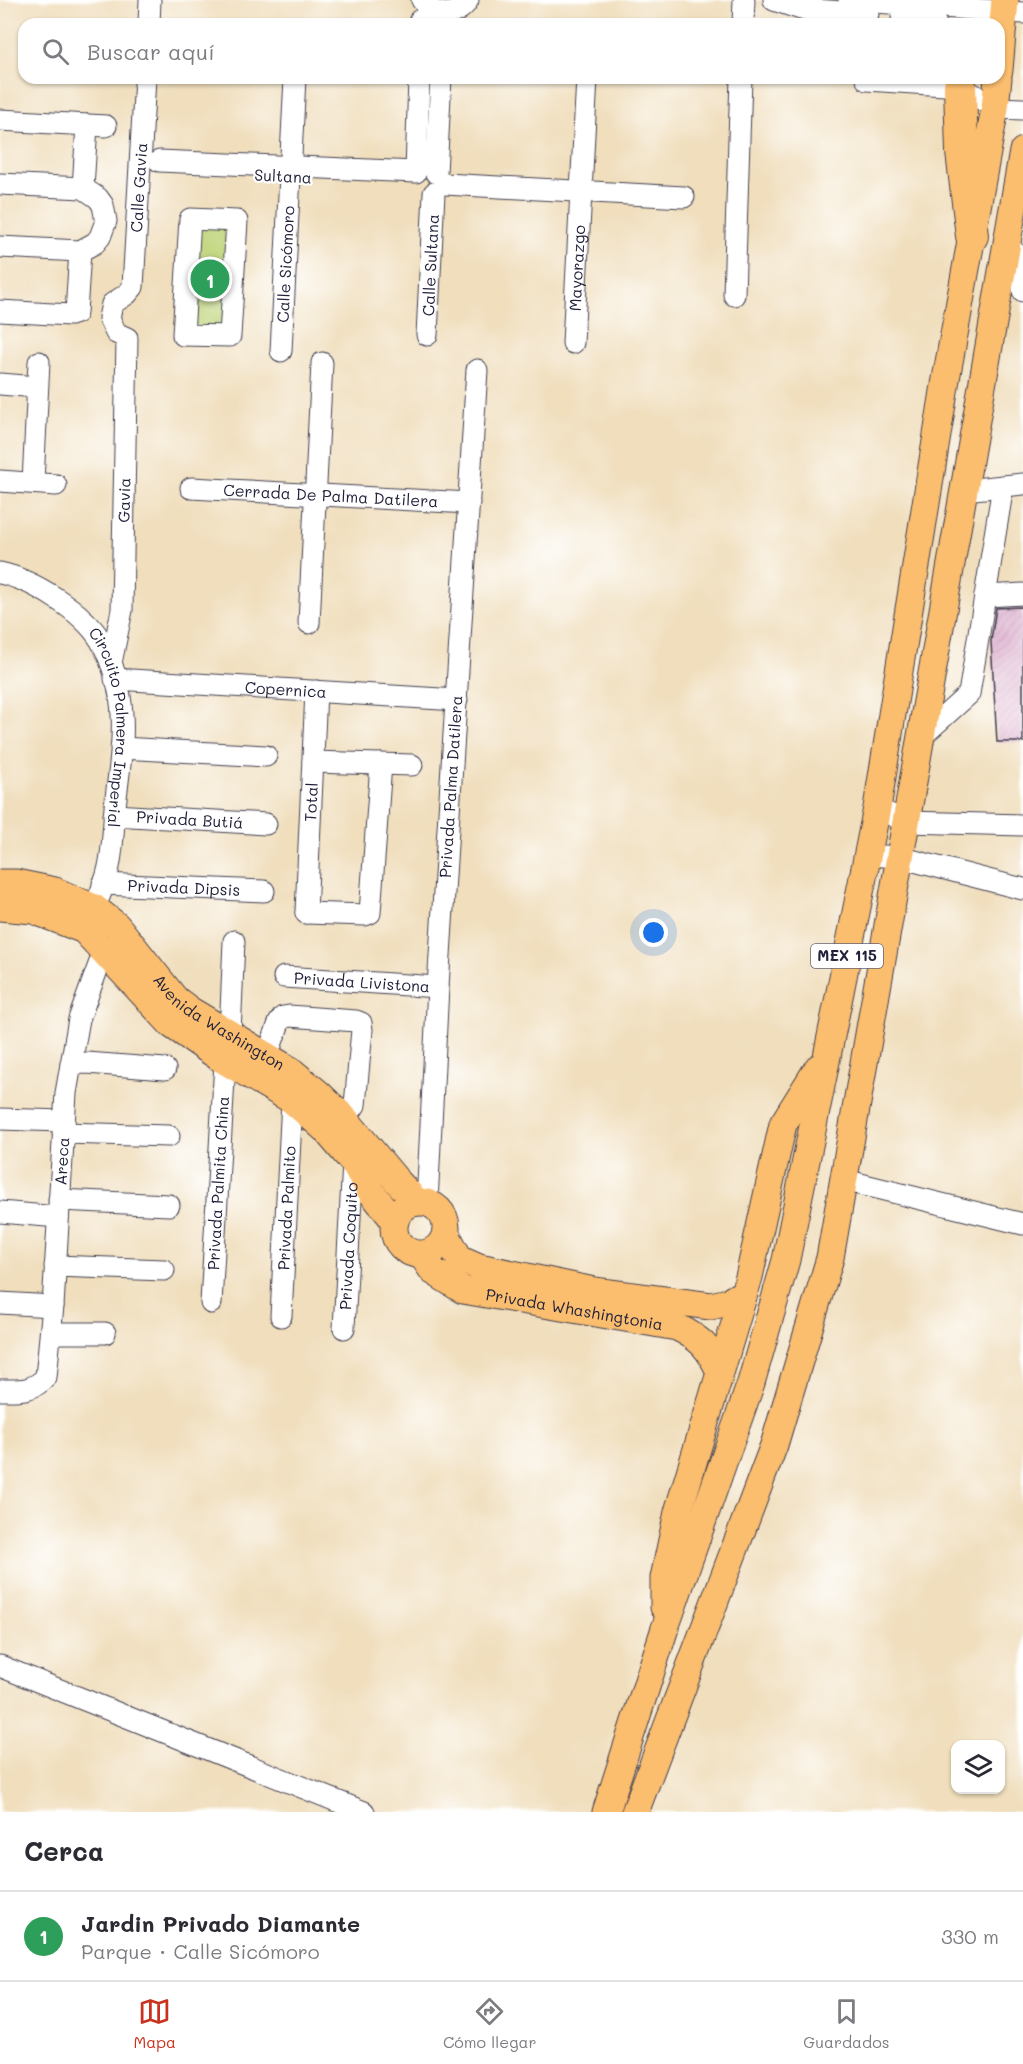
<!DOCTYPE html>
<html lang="es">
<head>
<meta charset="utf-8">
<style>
  :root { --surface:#fff; --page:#f7f7f7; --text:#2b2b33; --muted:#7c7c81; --line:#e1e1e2; --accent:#c8321e }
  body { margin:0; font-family:Mali,sans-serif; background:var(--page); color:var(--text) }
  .controls { position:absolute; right:18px; bottom:18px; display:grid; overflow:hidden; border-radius:12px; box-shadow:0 2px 4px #0004 }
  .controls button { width:54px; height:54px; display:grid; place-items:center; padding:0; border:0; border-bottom:2px solid var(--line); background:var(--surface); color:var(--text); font:30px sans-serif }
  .you { position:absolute; left:654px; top:933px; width:21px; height:21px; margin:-15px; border:4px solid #fff; border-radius:50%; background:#1a73e8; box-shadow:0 0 0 9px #1a73e833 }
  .badge { display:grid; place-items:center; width:39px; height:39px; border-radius:50%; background:var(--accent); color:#fff; font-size:20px; font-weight:700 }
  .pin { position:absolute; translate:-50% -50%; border:3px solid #fff; box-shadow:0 2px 6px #0006 }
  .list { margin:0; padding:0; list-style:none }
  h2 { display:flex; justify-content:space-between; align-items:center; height:78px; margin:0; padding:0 24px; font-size:26px }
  h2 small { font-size:20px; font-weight:400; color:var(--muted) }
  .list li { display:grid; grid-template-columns:39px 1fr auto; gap:18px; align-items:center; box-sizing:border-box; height:90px; padding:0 24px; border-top:2px solid var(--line) }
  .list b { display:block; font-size:22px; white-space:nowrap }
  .list p { margin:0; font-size:20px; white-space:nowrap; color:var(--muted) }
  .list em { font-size:20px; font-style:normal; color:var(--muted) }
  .icon { flex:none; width:33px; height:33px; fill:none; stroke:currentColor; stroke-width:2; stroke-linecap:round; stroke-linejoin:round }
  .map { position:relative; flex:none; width:1023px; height:1812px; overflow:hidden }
  .search { position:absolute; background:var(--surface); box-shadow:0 2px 4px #0004; left:18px; right:18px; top:18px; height:66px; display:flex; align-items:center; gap:15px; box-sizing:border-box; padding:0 21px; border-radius:18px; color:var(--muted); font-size:22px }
  .sheet { height:168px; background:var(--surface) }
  nav { display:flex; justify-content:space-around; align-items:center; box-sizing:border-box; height:84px; border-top:2px solid var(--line); background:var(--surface); font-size:16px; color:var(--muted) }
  nav a { display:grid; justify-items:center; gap:3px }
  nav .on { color:var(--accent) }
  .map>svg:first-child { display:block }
  .garden { fill:#bed478; stroke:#707b5a; stroke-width:1.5 }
  .building { fill:url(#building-hatch) }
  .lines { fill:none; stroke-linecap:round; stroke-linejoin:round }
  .minor-casing { stroke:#413e4e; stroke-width:23 }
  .major-casing { stroke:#413e4e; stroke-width:29 }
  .highway-casing { stroke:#413e4e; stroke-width:34 }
  .minor { stroke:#fff; stroke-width:21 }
  .major { stroke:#fbbd6e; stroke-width:27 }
  .highway { stroke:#fbbd6e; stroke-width:32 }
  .labels { text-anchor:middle; stroke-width:4.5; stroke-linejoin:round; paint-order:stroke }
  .shield { fill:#fff; stroke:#646476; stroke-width:1.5 }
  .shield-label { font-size:15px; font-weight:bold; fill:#22223b }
  .street-label { font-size:16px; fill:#22223b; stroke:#fff }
</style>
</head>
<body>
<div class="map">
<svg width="1023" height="1812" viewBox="0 0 1023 1812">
  <defs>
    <pattern id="building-hatch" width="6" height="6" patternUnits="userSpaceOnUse" patternTransform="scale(1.5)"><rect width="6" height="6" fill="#e0b3d1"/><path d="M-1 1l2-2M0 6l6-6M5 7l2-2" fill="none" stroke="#c09ab4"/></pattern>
  </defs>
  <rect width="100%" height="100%" fill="#fff"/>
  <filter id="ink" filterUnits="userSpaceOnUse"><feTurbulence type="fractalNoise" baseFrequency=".0167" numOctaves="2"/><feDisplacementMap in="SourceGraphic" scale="12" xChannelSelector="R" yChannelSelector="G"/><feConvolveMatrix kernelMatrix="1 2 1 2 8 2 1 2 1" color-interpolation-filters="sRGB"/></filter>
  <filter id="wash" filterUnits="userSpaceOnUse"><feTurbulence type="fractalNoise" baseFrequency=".008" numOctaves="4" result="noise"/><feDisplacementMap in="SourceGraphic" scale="24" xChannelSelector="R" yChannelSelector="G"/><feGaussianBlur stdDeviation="1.35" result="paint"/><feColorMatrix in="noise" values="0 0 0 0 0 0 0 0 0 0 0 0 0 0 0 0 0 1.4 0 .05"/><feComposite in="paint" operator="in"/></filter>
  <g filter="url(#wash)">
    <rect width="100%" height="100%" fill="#f0debc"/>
    <path class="garden" d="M185,214L241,217L234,340H179Z"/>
    <g id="blocks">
      <path class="building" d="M1023,607V742H997L991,641L996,608Z"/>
    </g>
  </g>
  <g filter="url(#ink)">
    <use href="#blocks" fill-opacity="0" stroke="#413e4e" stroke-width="1.5"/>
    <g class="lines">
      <defs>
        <g id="minor">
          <path d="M422,0C433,17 457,19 468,0"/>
          <path d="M774,0L801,9L868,14"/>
          <path d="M849,0L1023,13"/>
          <path d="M902,17L926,19L936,24"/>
          <path d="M149,24L150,0"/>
          <path d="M420,24V20"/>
          <path d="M743,24L744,0"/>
          <path d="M867,80L960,86L995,108L1023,109"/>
          <path d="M0,120L106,126"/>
          <path d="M159,161L416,172L419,78"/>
          <path d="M436,173L441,78"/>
          <path d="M0,184L83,188L98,198L103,205L106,221L100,237L95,243L80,251L0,247"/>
          <path d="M445,184L684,197"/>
          <path d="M83,188L87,125"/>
          <path d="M190,219L237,221L230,336L183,335Z"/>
          <path d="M1008,245L1022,260L1023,291"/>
          <path d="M734,295L741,78"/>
          <path d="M0,311L70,315L76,313L80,251"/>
          <path id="s1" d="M427,335L434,193"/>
          <path id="s2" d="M573,343L587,78"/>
          <path id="s3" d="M281,351L295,78"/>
          <path d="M0,384L37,387"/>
          <path d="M0,481L56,485"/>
          <path d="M33,482L39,362"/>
          <path id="s4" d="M191,488L469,503"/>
          <path d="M964,490L1023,484"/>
          <path id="s5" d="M0,573C33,580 83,611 101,641C113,662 121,691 122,715C124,743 119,771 116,798C113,821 114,848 108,871C104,888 95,906 88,922"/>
          <path d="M985,596L1023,594"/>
          <path d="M309,623L322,363"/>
          <path id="s6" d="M111,663L122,610L127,338L116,333L109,318L112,304L127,294L133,287L145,78"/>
          <path id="s7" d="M115,679L457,700"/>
          <path d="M921,737L969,694L1003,486"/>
          <path d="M121,748L266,756"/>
          <path d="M313,762L412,765"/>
          <path d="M877,808L906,822L1023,825"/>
          <path id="s8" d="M114,815L266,824"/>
          <path d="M867,855L899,857L1023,889"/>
          <path id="s9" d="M103,884L264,891"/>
          <path id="s10" d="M306,913L316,691"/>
          <path d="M306,913L365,915L370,913L381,764"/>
          <path id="s11" d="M284,977L438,987"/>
          <path d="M230,1034L234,941"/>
          <path d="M267,1056L279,1023L283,1017L289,1016L356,1021L361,1023L362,1030L355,1105L345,1119"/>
          <path d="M71,1064L87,1063L165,1069"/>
          <path d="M0,1119L63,1121"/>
          <path d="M63,1133L169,1136"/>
          <path d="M844,1180L1023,1224"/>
          <path d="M59,1200L169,1205"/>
          <path id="s12" d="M427,1203L438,987L477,370"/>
          <path d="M0,1212L58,1217"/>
          <path d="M55,1266L164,1270"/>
          <path d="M0,1303L53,1306"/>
          <path id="s13" d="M211,1303L225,1062"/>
          <path id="s14" d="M281,1316L292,1100"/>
          <path id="s15" d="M344,1328L353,1162"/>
          <path d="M51,1333H105"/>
          <path id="s16" d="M0,1390C19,1390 32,1392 46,1377L53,1306L66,1093L79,1019L104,951"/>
          <path d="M0,1666L364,1812"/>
        </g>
        <g id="major">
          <path d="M999,70L1005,0"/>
          <path id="s17" d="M0,883H16L55,891L94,908L117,926L175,999L191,1011L290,1070L319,1094L345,1119L397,1181L417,1202"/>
          <path d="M0,907L33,910L84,930L172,1025L217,1056L292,1100L325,1129L353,1162L372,1193L395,1221"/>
          <circle cx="420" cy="1228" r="26"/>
          <path d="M446,1234L459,1258L479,1267L594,1291L711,1306L728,1302L744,1293"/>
          <path id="s18" d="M422,1255L433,1271L463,1290L677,1327C701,1339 709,1347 720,1372"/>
          <path d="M664,1607V1578L678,1512L749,1277L783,1124L818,1068"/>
          <path d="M606,1812L664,1631L751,1383L786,1260L877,808L946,379L995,108L998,78"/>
          <path d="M635,1812L774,1445L830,1258L1023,151"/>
        </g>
        <path id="highway" d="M960,86L962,152L972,236"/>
      </defs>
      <use href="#minor" class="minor-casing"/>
      <use href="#major" class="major-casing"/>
      <use href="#highway" class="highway-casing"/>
      <use href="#minor" class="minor"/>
      <use href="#major" class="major"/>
      <use href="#highway" class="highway"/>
    </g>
  </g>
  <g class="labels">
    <rect class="shield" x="811" y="944" width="72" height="24" rx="4.5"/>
    <g class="shield-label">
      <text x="847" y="961">MEX 115</text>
    </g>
    <g class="street-label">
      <text transform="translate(283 176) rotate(3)" y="6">Sultana</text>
      <text dy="6" stroke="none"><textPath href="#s6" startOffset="496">Calle Gavia</textPath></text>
      <text dy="6" stroke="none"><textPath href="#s3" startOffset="87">Calle Sicómoro</textPath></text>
      <text dy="6" stroke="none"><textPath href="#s1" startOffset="70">Calle Sultana</textPath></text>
      <text dy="6" stroke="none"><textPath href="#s2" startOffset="75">Mayorazgo</textPath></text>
      <text dy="6" stroke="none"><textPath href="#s4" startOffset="140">Cerrada De Palma Datilera</textPath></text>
      <text dy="6" stroke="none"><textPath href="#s6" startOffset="164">Gavia</textPath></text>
      <text dy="6" stroke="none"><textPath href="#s7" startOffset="171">Copernica</textPath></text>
      <text dy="6" stroke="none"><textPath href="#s5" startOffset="212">Circuito Palmera Imperial</textPath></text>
      <text dy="6" stroke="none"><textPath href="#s12" startOffset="417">Privada Palma Datilera</textPath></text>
      <text dy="6" stroke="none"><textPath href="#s10" startOffset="111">Total</textPath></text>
      <text dy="6" stroke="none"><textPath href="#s8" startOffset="76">Privada Butiá</textPath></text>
      <text dy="6" stroke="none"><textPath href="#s9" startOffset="81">Privada Dipsis</textPath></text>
      <text dy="6" stroke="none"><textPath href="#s11" startOffset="78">Privada Livistona</textPath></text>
      <text dy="6" stroke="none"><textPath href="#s17" startOffset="270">Avenida Washington</textPath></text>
      <text dy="6" stroke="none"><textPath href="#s16" startOffset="266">Areca</textPath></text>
      <text dy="6" stroke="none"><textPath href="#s13" startOffset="120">Privada Palmita China</textPath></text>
      <text dy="6" stroke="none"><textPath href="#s14" startOffset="108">Privada Palmito</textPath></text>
      <text dy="6" stroke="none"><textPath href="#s15" startOffset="82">Privada Coquito</textPath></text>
      <text dy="6" stroke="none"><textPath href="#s18" startOffset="168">Privada Whashingtonia</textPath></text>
    </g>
  </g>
</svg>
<div class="controls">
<button><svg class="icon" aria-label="layers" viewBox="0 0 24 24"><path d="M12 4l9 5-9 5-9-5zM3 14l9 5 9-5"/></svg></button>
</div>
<div class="you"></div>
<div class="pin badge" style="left:210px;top:279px;background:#2e9e5b">1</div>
<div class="search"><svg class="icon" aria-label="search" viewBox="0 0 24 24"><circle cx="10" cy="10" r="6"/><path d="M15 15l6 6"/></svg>Buscar aquí</div>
</div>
<section class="sheet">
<h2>Cerca<small></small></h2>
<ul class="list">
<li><span class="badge" style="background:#2e9e5b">1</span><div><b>Jardin Privado Diamante</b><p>Parque · Calle Sicómoro</p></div><em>330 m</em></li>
</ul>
</section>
<nav>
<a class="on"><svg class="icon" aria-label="map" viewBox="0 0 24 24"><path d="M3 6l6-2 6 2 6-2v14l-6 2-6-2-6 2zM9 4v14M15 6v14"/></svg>Mapa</a>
<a><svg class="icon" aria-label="directions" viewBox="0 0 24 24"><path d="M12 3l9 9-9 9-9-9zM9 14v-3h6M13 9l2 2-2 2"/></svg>Cómo llegar</a>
<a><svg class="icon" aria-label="saved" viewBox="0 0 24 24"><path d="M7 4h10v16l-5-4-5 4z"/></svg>Guardados</a>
</nav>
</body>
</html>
